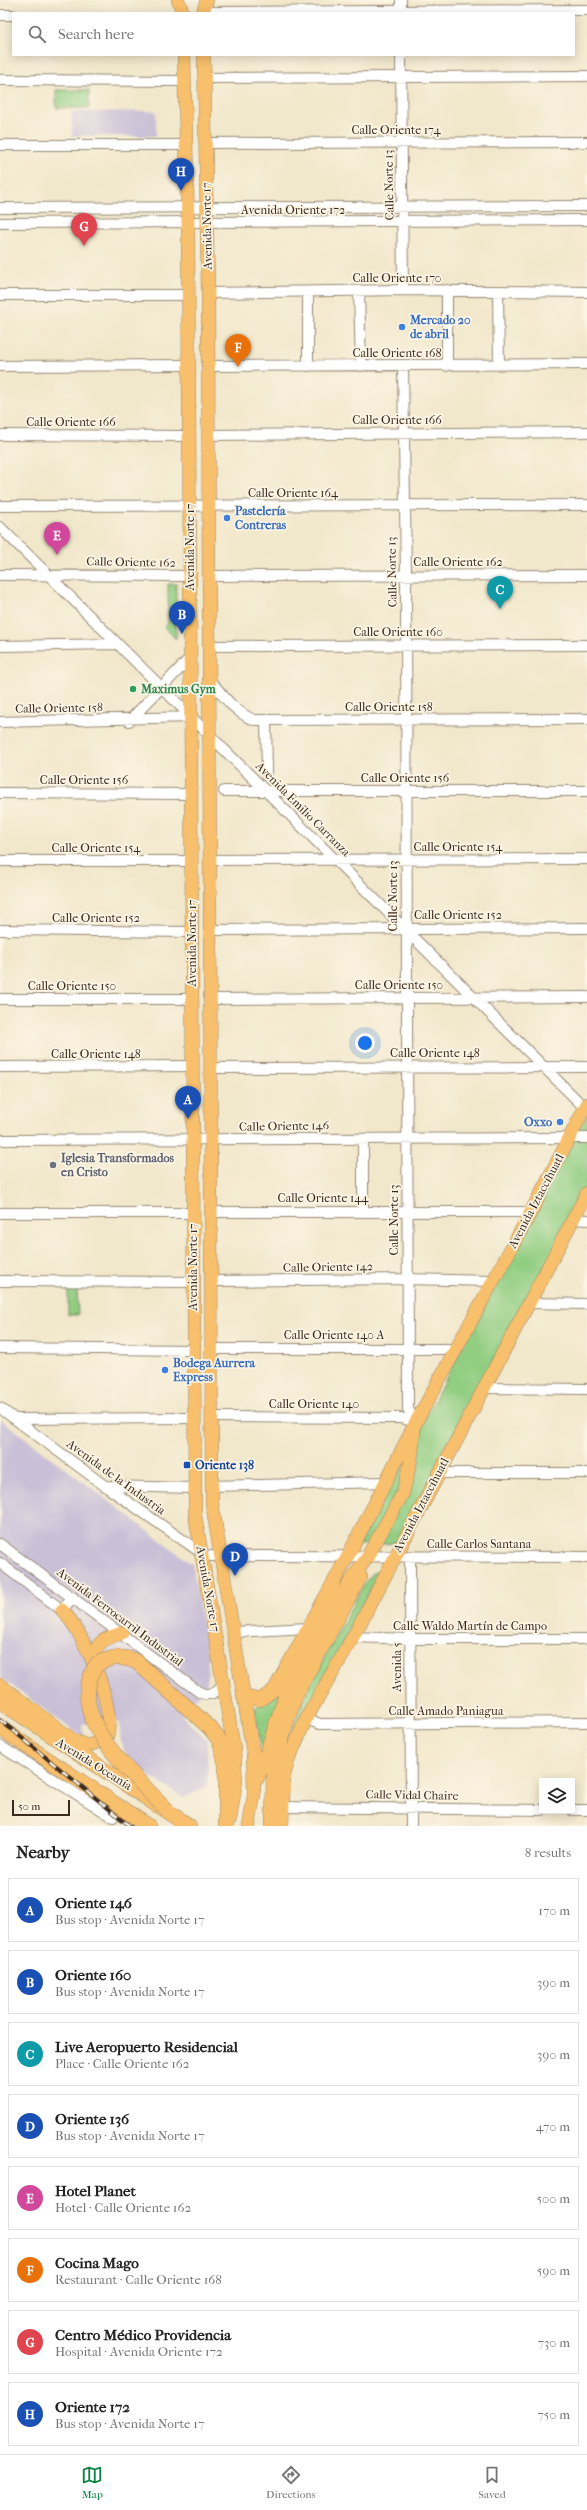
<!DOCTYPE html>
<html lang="en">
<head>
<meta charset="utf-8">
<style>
  :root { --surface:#fff; --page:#f2f2f2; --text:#222; --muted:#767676; --line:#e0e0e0; --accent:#0b8043 }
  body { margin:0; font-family:"IM FELL French Canon",serif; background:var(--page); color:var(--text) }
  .controls { position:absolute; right:12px; bottom:12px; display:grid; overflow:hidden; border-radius:0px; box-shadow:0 2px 10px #0003 }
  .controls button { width:36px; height:36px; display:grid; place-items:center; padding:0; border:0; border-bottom:1px solid var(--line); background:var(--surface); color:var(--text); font:20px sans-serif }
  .scale { position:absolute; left:12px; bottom:10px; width:58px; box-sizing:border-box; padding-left:4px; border:2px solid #3b2a1e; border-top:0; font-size:11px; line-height:14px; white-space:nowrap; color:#3b2a1e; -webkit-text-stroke:3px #fcf5e5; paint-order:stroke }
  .you { position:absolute; left:365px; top:1043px; width:14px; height:14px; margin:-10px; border:3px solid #fff; border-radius:50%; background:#1a73e8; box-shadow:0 0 0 6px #1a73e833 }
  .badge { display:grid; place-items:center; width:26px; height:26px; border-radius:50%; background:var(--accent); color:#fff; font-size:13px; font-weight:700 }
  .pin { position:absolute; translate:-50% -33px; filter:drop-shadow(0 1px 2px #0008) }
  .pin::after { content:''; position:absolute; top:21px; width:14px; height:12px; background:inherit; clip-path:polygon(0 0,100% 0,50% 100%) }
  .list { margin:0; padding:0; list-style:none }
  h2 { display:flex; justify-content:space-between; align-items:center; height:52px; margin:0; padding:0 16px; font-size:17px }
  h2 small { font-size:13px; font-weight:400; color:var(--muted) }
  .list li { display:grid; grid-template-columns:26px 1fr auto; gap:12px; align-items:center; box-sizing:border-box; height:64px; margin:0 8px 8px; padding:0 8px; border:1px solid var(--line); border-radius:0px }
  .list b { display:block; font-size:15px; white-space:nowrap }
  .list p { margin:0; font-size:13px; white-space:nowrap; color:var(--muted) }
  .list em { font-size:13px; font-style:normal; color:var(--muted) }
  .icon { flex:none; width:22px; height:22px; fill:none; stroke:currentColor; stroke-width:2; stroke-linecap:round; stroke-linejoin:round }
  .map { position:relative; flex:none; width:587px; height:1826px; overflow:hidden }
  .search { position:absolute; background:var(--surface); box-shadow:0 2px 10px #0003; left:12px; right:12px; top:12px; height:44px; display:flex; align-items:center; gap:10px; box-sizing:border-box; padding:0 14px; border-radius:0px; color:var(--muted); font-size:15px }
  .sheet { height:628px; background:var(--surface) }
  nav { display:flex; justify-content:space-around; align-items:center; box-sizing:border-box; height:56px; border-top:1px solid var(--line); background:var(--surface); font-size:11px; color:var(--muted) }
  nav a { display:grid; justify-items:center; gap:2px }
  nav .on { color:var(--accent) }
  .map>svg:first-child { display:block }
  .industrial { fill:#c9bfd7 }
  .green { fill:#92ce82; stroke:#667c50 }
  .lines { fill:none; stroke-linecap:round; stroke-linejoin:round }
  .minor-casing { stroke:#968874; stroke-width:12 }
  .major-casing { stroke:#968874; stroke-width:14 }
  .highway-casing { stroke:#968874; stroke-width:16 }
  .minor { stroke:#fff; stroke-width:10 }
  .major { stroke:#f8bf6c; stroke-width:13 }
  .highway { stroke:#f8bf6c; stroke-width:15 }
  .rail-casing { stroke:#3b2a1e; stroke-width:4 }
  .rail { stroke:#fcf5e5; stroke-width:2.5; stroke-dasharray:8; stroke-linecap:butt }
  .highway-bridge-casing { stroke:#968874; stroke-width:16; stroke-linecap:butt }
  .highway-bridge { stroke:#f8bf6c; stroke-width:15 }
  .shop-dot { fill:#3f7fe0; stroke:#fcf5e5; stroke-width:1.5 }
  .leisure-dot { fill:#2e9e5b; stroke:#fcf5e5; stroke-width:1.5 }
  .worship-dot { fill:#6b7280; stroke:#fcf5e5; stroke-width:1.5 }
  .transit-dot { fill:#1a4fb4; stroke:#fcf5e5; stroke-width:1.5 }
  .labels { text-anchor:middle; stroke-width:3.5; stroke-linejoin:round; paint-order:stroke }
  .street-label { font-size:12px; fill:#3b2a1e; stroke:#fcf5e5 }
  .shop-label { font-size:12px; font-weight:bold; fill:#366cbe; stroke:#fcf5e5; text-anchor:start }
  .leisure-label { font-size:12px; font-weight:bold; fill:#27864d; stroke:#fcf5e5; text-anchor:start }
  .worship-label { font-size:12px; font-weight:bold; fill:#5b616d; stroke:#fcf5e5; text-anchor:start }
  .transit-label { font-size:12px; font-weight:bold; fill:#164399; stroke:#fcf5e5; text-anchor:start }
</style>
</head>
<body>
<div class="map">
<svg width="587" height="1826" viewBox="0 0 587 1826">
  <rect width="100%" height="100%" fill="#fcf5e5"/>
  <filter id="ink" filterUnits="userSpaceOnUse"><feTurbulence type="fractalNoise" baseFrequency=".025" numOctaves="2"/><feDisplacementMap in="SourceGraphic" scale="8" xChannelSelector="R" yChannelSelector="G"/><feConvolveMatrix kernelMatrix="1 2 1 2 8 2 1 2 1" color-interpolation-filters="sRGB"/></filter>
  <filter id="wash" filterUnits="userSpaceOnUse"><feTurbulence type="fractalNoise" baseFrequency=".012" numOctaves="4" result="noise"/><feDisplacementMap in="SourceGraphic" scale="16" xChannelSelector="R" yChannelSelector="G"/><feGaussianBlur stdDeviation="0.9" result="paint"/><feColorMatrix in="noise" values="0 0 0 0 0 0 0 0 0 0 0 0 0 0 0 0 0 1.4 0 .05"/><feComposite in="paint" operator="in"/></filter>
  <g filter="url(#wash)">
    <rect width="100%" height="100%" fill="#f1e7cb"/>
    <path class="industrial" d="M156,111V136H72V112Z
      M0,1419L192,1564L208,1655L207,1686L181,1714L207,1740L208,1786L184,1798L140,1770L125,1752L121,1741L119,1723L82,1724L83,1738L0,1677Z"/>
    <path class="green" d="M56,90H89V108H56Z
      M168,584H176V639L164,627L168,623Z
      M587,1108V1188L396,1543L359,1545Z
      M68,1289H77L78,1315H68Z
      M383,1567L295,1731L290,1736L307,1690L364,1584L372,1574Z
      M283,1688L262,1757L255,1708Z"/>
  </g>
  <g filter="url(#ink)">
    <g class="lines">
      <defs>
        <path id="minor" d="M401,0V13
          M203,12L587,10
          M0,15H13
          M401,55L403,290
          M204,78L587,76
          M0,80L185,81
          M205,143L587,142
          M0,145H186
          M0,208L587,206
          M0,223L587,220
          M359,291L361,366
          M308,292V366
          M498,292L499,364
          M208,293L403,290L587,292
          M0,295H188
          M0,366L189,365
          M207,366L587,364
          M403,366L406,575L408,1409L416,1422
          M447,366V290
          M0,435L189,436
          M208,435L587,432
          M0,506L587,505
          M0,527L587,1110
          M0,575L190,576
          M208,576L587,575
          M0,646L118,644
          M208,646L587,645
          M208,678C222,694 234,712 254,720L587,719
          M129,721L190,658
          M266,721L267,772
          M0,722L191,717
          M224,791H587
          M0,793L191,794
          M210,860L587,859
          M0,861H192
          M0,930L192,932
          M210,930L587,928
          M0,999H192
          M210,999L587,997
          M0,1067L193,1066
          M211,1068L587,1067
          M363,1139V1211
          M0,1140L587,1138
          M211,1212H531
          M0,1213H193
          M573,1219L587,1220
          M0,1281L193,1282
          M211,1281L407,1279L493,1281
          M528,1303L587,1304
          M0,1348L193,1350
          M212,1349H457
          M483,1388L587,1389
          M0,1408L105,1486L206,1556L587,1557
          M212,1417L401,1418L416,1422
          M15,1419L194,1418
          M439,1473H587
          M105,1486L194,1488
          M212,1486L385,1482
          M0,1544L199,1692C211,1698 218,1691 224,1682
          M410,1556L411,1826
          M0,1563L62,1610L73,1597
          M233,1632L307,1628
          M353,1637L410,1639H587
          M306,1719L320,1724L587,1722
          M0,1746L113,1817
          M281,1807L542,1810
          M572,1810H587"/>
        <path id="major" d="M178,0L183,13
          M203,12L207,0
          M184,55L188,223L195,1515L234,1749L236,1782L230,1819
          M204,55L208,293L212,1503L253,1753L254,1795L249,1826
          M93,1662C96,1641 103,1639 122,1633
          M0,1685L73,1740L87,1746L106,1739C118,1709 84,1632 62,1610
          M243,1696L260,1700L274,1690L348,1556L416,1422L531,1212L587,1104
          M258,1778L288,1686L325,1618L368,1556L403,1493L411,1460L414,1432
          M272,1826L273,1772L289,1716L297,1694L361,1577
          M282,1826L284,1776L288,1761L306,1719L353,1637L587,1193"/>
        <path id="highway" d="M0,1701L189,1826
          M0,1728L148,1826
          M220,1741L226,1764V1826"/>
      </defs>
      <use href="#minor" class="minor-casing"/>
      <use href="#major" class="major-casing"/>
      <use href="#highway" class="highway-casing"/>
      <use href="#minor" class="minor"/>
      <use href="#major" class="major"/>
      <use href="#highway" class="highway"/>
      <defs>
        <path id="rail" d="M0,1720L130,1826"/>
      </defs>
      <use href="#rail" class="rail-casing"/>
      <use href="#rail" class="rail"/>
      <defs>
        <path id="highway-bridge" d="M167,1810C135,1775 61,1717 97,1664C111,1657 123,1655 137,1662L210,1728L220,1741"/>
      </defs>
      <use href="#highway-bridge" class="highway-bridge-casing"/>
      <use href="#highway-bridge" class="highway-bridge"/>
    </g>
  </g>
  <g class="shop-dot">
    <circle cx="402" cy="327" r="4"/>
    <circle cx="227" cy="518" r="4"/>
    <circle cx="560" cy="1122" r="4"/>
    <circle cx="165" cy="1370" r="4"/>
  </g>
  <circle class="leisure-dot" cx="133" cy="689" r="4"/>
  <circle class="worship-dot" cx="53" cy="1165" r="4"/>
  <rect class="transit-dot" x="183" y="1461" width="8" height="8" rx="2"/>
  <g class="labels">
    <g class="street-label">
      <text x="396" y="134">Calle Oriente 174</text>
      <text transform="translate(389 185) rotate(-91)" y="4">Calle Norte 13</text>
      <text x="293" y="214">Avenida Oriente 172</text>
      <text transform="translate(207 226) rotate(-91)" y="4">Avenida Norte 17</text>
      <text x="397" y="282">Calle Oriente 170</text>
      <text x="397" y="357">Calle Oriente 168</text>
      <text x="397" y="424">Calle Oriente 166</text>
      <text x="71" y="426">Calle Oriente 166</text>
      <text x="293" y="497">Calle Oriente 164</text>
      <text transform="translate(190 547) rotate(-90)" y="4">Avenida Norte 17</text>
      <text transform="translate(131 562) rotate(1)" y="4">Calle Oriente 162</text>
      <text x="458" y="566">Calle Oriente 162</text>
      <text transform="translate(392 572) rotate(-91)" y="4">Calle Norte 13</text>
      <text x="398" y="636">Calle Oriente 160</text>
      <text x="389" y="711">Calle Oriente 158</text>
      <text transform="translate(59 708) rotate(-1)" y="4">Calle Oriente 158</text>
      <text x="405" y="782">Calle Oriente 156</text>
      <text x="84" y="784">Calle Oriente 156</text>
      <text transform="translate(303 809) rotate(45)" y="4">Avenida Emilio Carranza</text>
      <text x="458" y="851">Calle Oriente 154</text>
      <text x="96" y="852">Calle Oriente 154</text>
      <text transform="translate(393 896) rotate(-90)" y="4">Calle Norte 13</text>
      <text x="458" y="919">Calle Oriente 152</text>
      <text x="96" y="922">Calle Oriente 152</text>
      <text transform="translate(192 943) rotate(-90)" y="4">Avenida Norte 17</text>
      <text x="399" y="989">Calle Oriente 150</text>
      <text x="72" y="990">Calle Oriente 150</text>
      <text x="435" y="1057">Calle Oriente 148</text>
      <text x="96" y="1058">Calle Oriente 148</text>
      <text transform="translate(284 1126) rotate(-1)" y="4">Calle Oriente 146</text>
      <text x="323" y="1202">Calle Oriente 144</text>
      <text transform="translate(536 1201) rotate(-62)" y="4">Avenida Iztaccíhuatl</text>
      <text transform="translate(394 1220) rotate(-90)" y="4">Calle Norte 13</text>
      <text transform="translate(193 1267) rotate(-90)" y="4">Avenida Norte 17</text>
      <text transform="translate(328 1267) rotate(-1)" y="4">Calle Oriente 142</text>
      <text x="334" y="1339">Calle Oriente 140 A</text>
      <text x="314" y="1408">Calle Oriente 140</text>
      <text transform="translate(116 1477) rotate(36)" y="4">Avenida de la Industria</text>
      <text transform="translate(421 1505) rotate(-62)" y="4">Avenida Iztaccíhuatl</text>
      <text x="479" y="1548">Calle Carlos Santana</text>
      <text transform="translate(208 1589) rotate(80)" y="4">Avenida Norte 17</text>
      <text transform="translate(120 1617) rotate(37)" y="4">Avenida Ferrocarril Industrial</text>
      <text x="470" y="1630">Calle Waldo Martín de Campo</text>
      <text transform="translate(397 1667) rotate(-90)" y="4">Avenida 5</text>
      <text x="446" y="1715">Calle Amado Paniagua</text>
      <text transform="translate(94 1764) rotate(32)" y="4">Avenida Oceanía</text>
      <text transform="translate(412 1795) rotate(1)" y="4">Calle Vidal Chaire</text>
    </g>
    <g class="shop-label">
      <text x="410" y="324">Mercado 20<tspan x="410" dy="14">de abril</tspan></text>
      <text x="235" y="515">Pastelería<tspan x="235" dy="14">Contreras</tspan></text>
      <text x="552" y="1126" text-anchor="end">Oxxo</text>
      <text x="173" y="1367">Bodega Aurrera<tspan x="173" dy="14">Express</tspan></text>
    </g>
    <g class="leisure-label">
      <text x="141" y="693">Maximus Gym</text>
    </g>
    <g class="worship-label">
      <text x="61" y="1162">Iglesia Transformados<tspan x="61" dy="14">en Cristo</tspan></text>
    </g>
    <g class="transit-label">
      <text x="195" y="1469">Oriente 138</text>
    </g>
  </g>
</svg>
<div class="controls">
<button><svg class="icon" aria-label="layers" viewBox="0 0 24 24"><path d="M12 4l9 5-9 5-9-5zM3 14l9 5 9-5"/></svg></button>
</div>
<div class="scale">50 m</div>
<div class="you"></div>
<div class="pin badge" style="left:188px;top:1119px;background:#1a4fb4">A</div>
<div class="pin badge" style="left:182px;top:634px;background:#1a4fb4">B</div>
<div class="pin badge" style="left:500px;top:609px;background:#0f9aa8">C</div>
<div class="pin badge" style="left:235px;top:1576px;background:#1a4fb4">D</div>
<div class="pin badge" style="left:57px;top:555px;background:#d1479c">E</div>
<div class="pin badge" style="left:238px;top:367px;background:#e8710a">F</div>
<div class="pin badge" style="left:84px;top:246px;background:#e0444e">G</div>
<div class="pin badge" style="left:181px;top:191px;background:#1a4fb4">H</div>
<div class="search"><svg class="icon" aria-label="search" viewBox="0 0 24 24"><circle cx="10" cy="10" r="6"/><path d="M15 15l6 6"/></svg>Search here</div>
</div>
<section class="sheet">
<h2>Nearby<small>8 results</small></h2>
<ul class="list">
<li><span class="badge" style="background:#1a4fb4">A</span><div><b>Oriente 146</b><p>Bus stop · Avenida Norte 17</p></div><em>170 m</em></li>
<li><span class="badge" style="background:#1a4fb4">B</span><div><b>Oriente 160</b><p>Bus stop · Avenida Norte 17</p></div><em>390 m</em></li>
<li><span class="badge" style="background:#0f9aa8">C</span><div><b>Live Aeropuerto Residencial</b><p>Place · Calle Oriente 162</p></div><em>390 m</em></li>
<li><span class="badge" style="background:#1a4fb4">D</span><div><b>Oriente 136</b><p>Bus stop · Avenida Norte 17</p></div><em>470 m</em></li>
<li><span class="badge" style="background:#d1479c">E</span><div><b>Hotel Planet</b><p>Hotel · Calle Oriente 162</p></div><em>500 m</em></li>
<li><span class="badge" style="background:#e8710a">F</span><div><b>Cocina Mago</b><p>Restaurant · Calle Oriente 168</p></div><em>590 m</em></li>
<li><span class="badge" style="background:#e0444e">G</span><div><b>Centro Médico Providencia</b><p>Hospital · Avenida Oriente 172</p></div><em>730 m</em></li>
<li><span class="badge" style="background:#1a4fb4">H</span><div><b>Oriente 172</b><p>Bus stop · Avenida Norte 17</p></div><em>750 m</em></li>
</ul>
</section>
<nav>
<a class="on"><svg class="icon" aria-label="map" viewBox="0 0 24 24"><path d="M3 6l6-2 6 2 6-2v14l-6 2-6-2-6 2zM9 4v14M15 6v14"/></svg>Map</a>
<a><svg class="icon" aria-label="directions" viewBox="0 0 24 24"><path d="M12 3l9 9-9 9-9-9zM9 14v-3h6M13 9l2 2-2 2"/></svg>Directions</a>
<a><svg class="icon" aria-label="saved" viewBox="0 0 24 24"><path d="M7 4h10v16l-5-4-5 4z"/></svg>Saved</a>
</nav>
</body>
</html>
